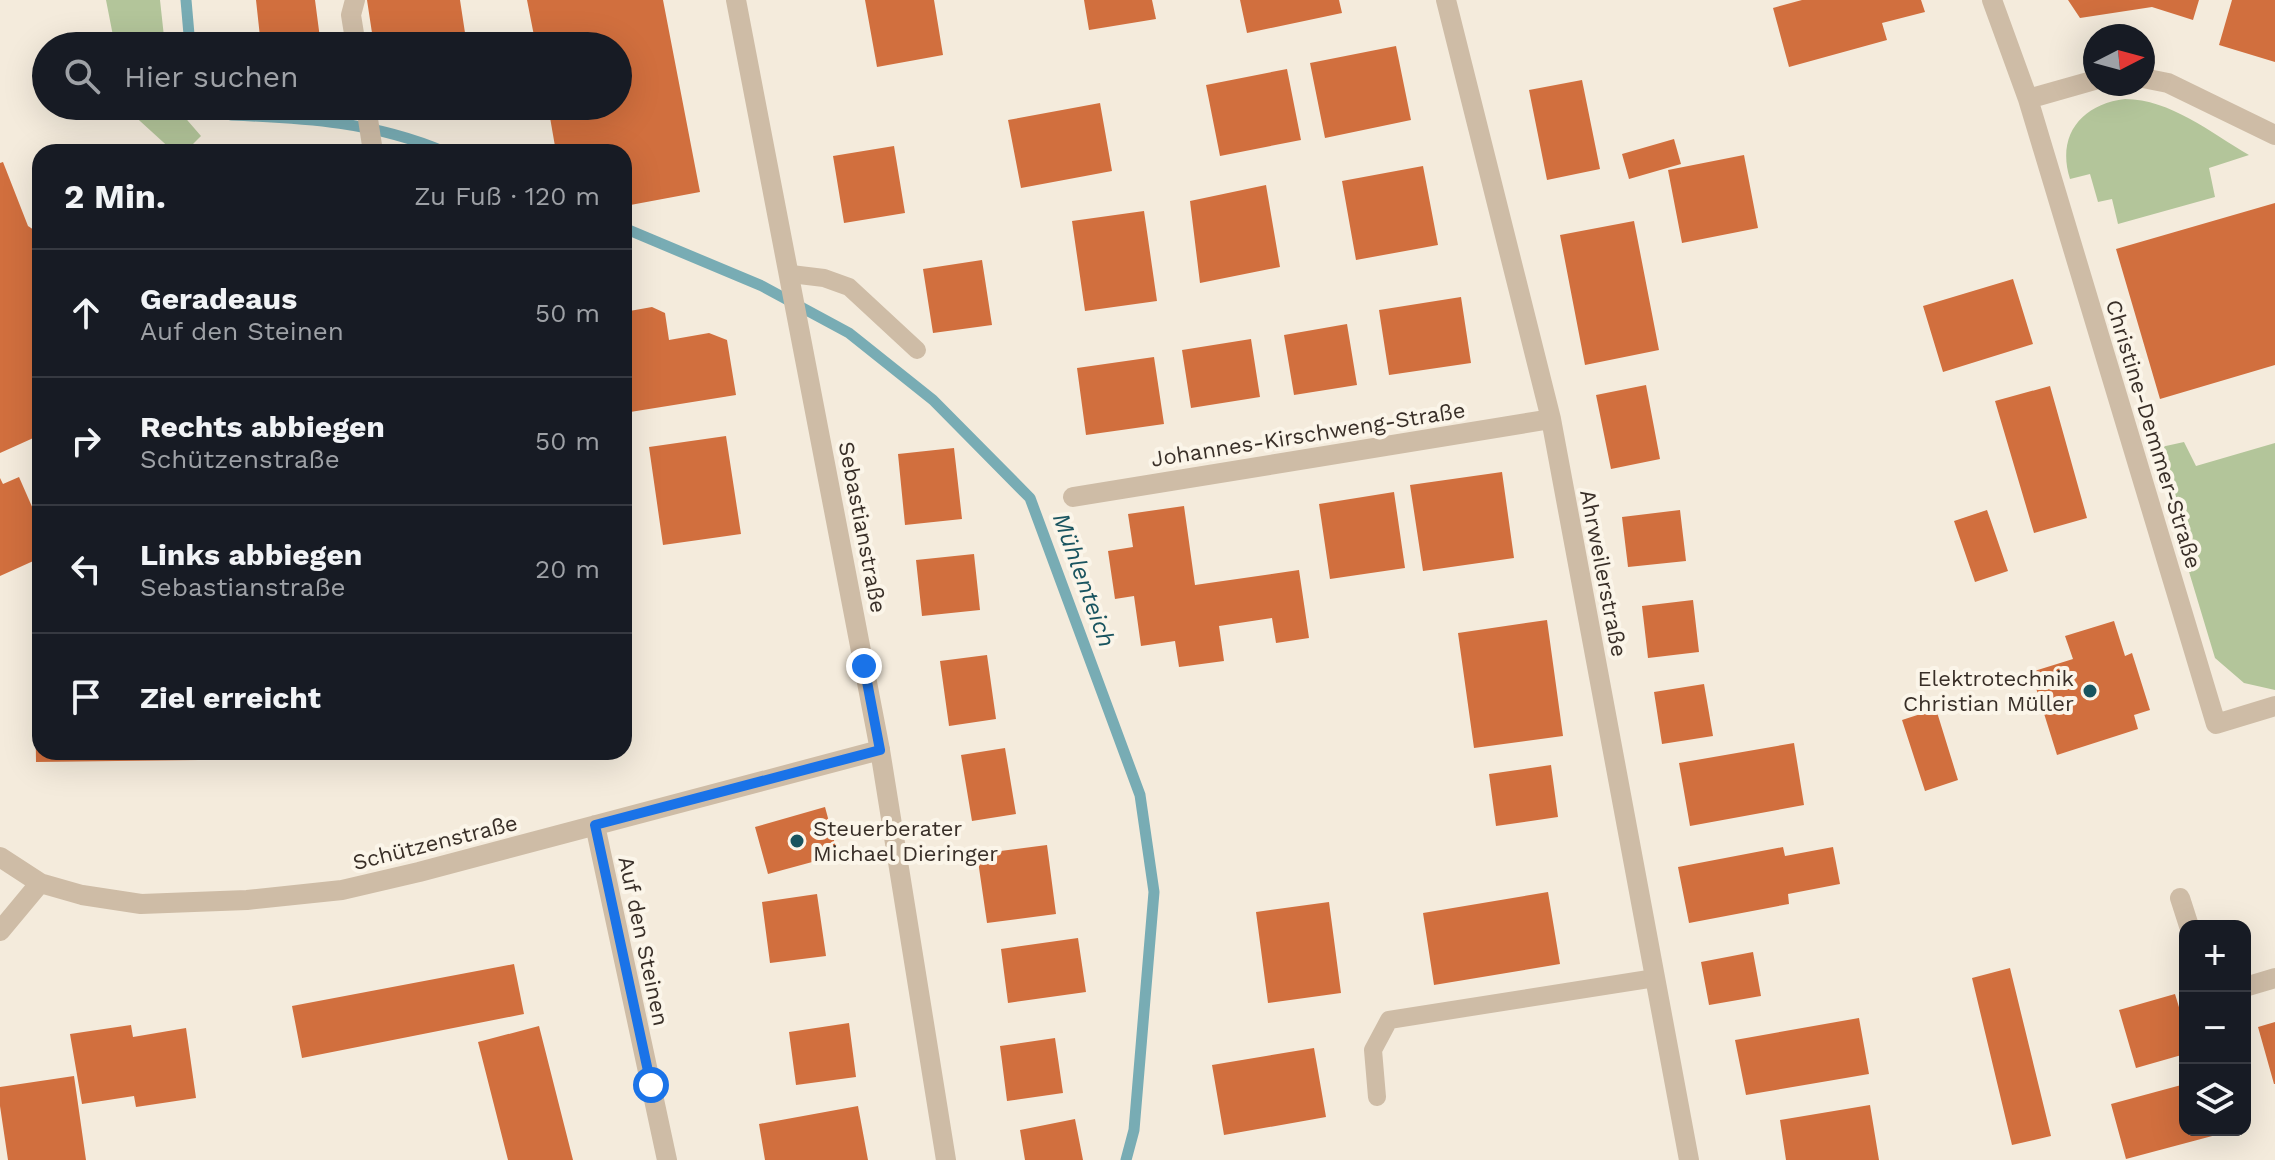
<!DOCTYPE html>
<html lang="de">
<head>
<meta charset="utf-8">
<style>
  :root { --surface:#171b24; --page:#242831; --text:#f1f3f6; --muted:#9ea1a6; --line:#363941 }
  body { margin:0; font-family:"Work Sans",sans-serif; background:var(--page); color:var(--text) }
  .controls { position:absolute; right:24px; bottom:24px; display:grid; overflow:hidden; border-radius:16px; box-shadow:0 8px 32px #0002 }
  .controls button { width:72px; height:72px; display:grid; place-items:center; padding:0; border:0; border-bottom:2px solid var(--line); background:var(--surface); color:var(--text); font:40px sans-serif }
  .compass { position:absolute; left:2083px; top:24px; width:72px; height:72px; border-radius:50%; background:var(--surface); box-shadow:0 8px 32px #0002; rotate:84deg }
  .stop { position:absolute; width:24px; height:24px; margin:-18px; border:6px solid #1a73e8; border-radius:50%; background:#fff }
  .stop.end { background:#1a73e8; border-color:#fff; box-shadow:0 2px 8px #0008 }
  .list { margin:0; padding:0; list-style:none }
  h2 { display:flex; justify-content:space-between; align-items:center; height:104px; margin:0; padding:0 32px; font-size:34px }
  h2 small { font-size:26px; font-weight:400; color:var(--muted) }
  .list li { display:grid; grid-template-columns:52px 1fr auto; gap:24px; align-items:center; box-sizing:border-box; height:128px; padding:0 32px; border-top:2px solid var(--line) }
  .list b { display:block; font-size:30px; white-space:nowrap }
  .list p { margin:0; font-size:26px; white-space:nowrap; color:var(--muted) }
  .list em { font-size:26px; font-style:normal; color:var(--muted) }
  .icon { flex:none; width:44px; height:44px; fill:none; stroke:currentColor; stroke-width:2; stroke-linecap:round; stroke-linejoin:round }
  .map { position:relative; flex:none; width:2275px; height:1160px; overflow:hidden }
  .search { position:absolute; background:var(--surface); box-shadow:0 8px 32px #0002; left:32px; top:32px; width:600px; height:88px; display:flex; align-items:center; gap:20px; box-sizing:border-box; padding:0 28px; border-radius:44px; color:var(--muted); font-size:30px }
  .panel { position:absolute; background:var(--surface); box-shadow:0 8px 32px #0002; left:32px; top:144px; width:600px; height:616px; border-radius:24px }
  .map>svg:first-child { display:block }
  .green { fill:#b3c59a }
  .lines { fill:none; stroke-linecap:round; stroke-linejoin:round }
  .stream { stroke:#78acb4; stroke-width:11 }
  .building { fill:#d16f3e }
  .service { stroke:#cebca6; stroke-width:18 }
  .minor { stroke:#cebca6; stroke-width:20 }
  .tertiary { stroke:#cebca6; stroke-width:20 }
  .route { stroke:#1a73e8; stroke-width:10 }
  .poi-dot { fill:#19545f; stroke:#fbf5e9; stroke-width:3 }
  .labels { text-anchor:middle; stroke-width:8; stroke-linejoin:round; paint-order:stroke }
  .street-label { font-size:22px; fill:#392f28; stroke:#fbf5e9 }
  .poi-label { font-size:22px; fill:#392f28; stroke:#fbf5e9; text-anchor:end }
  .water-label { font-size:24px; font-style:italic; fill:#19545f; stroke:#fbf5e9 }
</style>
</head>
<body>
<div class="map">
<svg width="2275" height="1160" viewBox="0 0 2275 1160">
  <rect width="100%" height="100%" fill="#f4ebdc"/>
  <path class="green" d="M106,0H160L165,46H115Z
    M2125,99C2170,99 2211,133 2249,155L2209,168L2215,197L2118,224L2112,199L2098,202L2090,174L2070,179C2056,135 2082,104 2125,99Z
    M128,106H175L201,136L185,152H174L129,111Z
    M2184,442L2196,466L2275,443V690L2244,683L2215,658L2152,449Z"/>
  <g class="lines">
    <path class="stream" d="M186,0L190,46
      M223,106L231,115C306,118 375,122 445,152
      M624,228L762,286L849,333L933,400L1030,498L1140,795L1154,892L1134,1130L1126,1160"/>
  </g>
  <path class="building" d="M256,0H315L321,46H261Z
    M367,0H460L467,46H374Z
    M527,0H663L700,192L625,206L624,152H556L548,106H618V46H536Z
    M865,0H934L943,55L877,67Z
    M1084,0H1152L1156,19L1089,30Z
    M1240,0H1339L1342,13L1247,33Z
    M1802,0H1921L1925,12L1882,23L1887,40L1789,67L1773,8Z
    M2068,0H2199L2193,20L2152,7L2080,18Z
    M2232,0H2275V62L2219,45Z
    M1396,46L1411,120L1325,138L1310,63Z
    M1287,69L1301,140L1220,156L1206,85Z
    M1582,80L1600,169L1547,180L1529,90Z
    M1100,103L1112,171L1021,188L1008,120Z
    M1674,139L1681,164L1629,179L1622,154Z
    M894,146L905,213L844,223L833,156Z
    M1744,155L1758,228L1682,243L1668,170Z
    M3,162L28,226L40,234V435L0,453V163Z
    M1423,166L1438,245L1356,260L1342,181Z
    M1266,185L1280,267L1200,283L1190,201Z
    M2275,203V365L2160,399L2116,249Z
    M1144,211L1157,301L1085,311L1072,221Z
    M1634,221L1659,350L1585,365L1560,235Z
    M982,260L992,325L933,333L923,269Z
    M2013,279L2033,344L1943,372L1923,306Z
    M1461,297L1471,363L1389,375L1379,310Z
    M652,307L665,313L669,340L709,333L727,340L736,395L624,413V312Z
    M1347,324L1357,385L1294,395L1284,335Z
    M1251,339L1260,397L1191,408L1182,350Z
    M1154,357L1164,424L1086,435L1077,368Z
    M1646,385L1660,459L1611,469L1596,395Z
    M2050,386L2087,518L2034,533L1995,401Z
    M726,436L741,534L663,545L649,447Z
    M954,448L962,519L905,525L898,454Z
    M1502,472L1514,558L1423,571L1410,485Z
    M19,477L40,525V558L0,576V478L3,484Z
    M1394,492L1405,568L1330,579L1319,504Z
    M1184,506L1195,585L1299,570L1309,638L1276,643L1272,618L1219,626L1224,661L1179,667L1175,641L1141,646L1134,596L1115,599L1108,551L1133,547L1128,514Z
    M1680,510L1686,561L1628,567L1622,517Z
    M1987,510L2008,571L1975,582L1954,521Z
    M974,554L980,610L922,616L916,560Z
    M1693,600L1699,652L1648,658L1642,606Z
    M1547,620L1563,736L1474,748L1458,633Z
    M2114,621L2125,656L2132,653L2150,710L2134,715L2138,729L2057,755L2031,672L2073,659L2065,636Z
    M987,655L996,719L949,726L940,661Z
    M1704,684L1713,736L1662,744L1654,692Z
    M35,691H40V752H199V760L36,762Z
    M1936,709L1958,780L1925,791L1902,720Z
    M1794,743L1804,805L1690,826L1679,763Z
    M1005,748L1016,814L972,821L961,755Z
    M1551,765L1558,817L1496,826L1489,774Z
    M825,807L838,855L768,874L755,827Z
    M1047,845L1056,914L987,923L977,854Z
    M1783,847L1785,856L1833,847L1840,884L1788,894L1789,904L1689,923L1678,867Z
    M1548,892L1560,964L1434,985L1423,913Z
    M817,894L826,956L770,963L762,902Z
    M1329,902L1341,993L1268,1003L1256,912Z
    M1078,938L1086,992L1008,1003L1001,949Z
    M1753,952L1761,996L1709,1005L1701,962Z
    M514,964L524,1014L302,1058L292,1006Z
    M2010,968L2051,1136L2012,1145L1972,978Z
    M2175,994L2185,1027V1054L2136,1068L2119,1010Z
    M1859,1018L1869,1074L1746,1095L1735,1040Z
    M2275,1022V1084H2274L2258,1027Z
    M849,1023L856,1077L796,1085L789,1032Z
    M131,1025L133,1037L186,1028L196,1098L136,1107L134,1096L82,1104L70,1034Z
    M539,1026L573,1160H508L478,1042Z
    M1055,1038L1063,1093L1007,1101L1000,1046Z
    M1314,1048L1326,1117L1224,1135L1212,1065Z
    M74,1076L86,1160H8L0,1106V1087Z
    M2185,1084V1130H2214L2216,1135L2126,1159L2111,1104Z
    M1870,1105L1879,1160H1786L1780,1120Z
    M858,1106L868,1160H765L759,1124Z
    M1075,1119L1083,1160H1025L1020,1130Z"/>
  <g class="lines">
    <path class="service" d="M791,274L824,278L849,287L917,350
      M1377,1097L1373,1050L1389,1020L1655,978"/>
    <path class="minor" d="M355,0L351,15L356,46
      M1446,0L1551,419L1689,1160
      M1992,0L2028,99L2216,724L2275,706
      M2143,78L2168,83L2275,135
      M2028,99L2095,80
      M366,106L373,152
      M1073,497L1551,419
      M595,825L667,1160
      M0,857L40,883L82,895L141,904L247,900L342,890L419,872L880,750
      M2180,898L2189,926
      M0,931L40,883
      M2245,987L2275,978"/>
    <path class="tertiary" d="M736,0L880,750L946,1160"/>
  </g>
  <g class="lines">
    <path class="route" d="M651,1085L595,825L880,750L864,666"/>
  </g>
  <g class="poi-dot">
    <circle cx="2090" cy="691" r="8"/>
    <circle cx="797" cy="841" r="8"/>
  </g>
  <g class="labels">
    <g class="street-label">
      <text transform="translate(1308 434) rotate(-9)" y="8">Johannes-Kirschweng-Straße</text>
      <text transform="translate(2154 434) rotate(73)" y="8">Christine-Demmer-Straße</text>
      <text transform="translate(863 527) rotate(79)" y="8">Sebastianstraße</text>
      <text transform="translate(1604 573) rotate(79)" y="8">Ahrweilerstraße</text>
      <text transform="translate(435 842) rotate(-14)" y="8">Schützenstraße</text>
      <text transform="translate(644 941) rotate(78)" y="8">Auf den Steinen</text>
    </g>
    <g class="poi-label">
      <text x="2074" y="686">Elektrotechnik<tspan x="2074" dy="25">Christian Müller</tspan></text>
      <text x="813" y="836" text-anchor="start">Steuerberater<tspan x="813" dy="25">Michael Dieringer</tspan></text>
    </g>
    <g class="water-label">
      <text transform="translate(1084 580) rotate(70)" y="8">Mühlenteich</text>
    </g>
  </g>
</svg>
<div class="controls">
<button>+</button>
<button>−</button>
<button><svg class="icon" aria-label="layers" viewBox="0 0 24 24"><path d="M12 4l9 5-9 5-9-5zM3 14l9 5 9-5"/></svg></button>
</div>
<svg class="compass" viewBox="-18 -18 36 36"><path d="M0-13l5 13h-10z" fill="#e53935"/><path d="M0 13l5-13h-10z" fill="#9ea1a6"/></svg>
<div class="stop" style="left:651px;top:1085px"></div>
<div class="stop end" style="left:864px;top:666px"></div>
<div class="search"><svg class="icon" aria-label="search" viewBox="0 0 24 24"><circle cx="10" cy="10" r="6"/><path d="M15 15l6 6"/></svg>Hier suchen</div>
<section class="panel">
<h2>2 Min.<small>Zu Fuß · 120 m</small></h2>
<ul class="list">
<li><svg class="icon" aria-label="ahead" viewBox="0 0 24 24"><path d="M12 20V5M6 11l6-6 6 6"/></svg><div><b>Geradeaus</b><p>Auf den Steinen</p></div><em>50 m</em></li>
<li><svg class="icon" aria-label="right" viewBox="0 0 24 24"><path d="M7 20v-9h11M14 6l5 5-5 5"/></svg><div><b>Rechts abbiegen</b><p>Schützenstraße</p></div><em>50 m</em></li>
<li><svg class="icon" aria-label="left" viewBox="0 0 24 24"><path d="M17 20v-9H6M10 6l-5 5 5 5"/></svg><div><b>Links abbiegen</b><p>Sebastianstraße</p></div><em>20 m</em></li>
<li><svg class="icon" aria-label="arrive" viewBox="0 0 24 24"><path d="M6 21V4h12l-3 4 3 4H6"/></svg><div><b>Ziel erreicht</b></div></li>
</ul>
</section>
</div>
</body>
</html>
